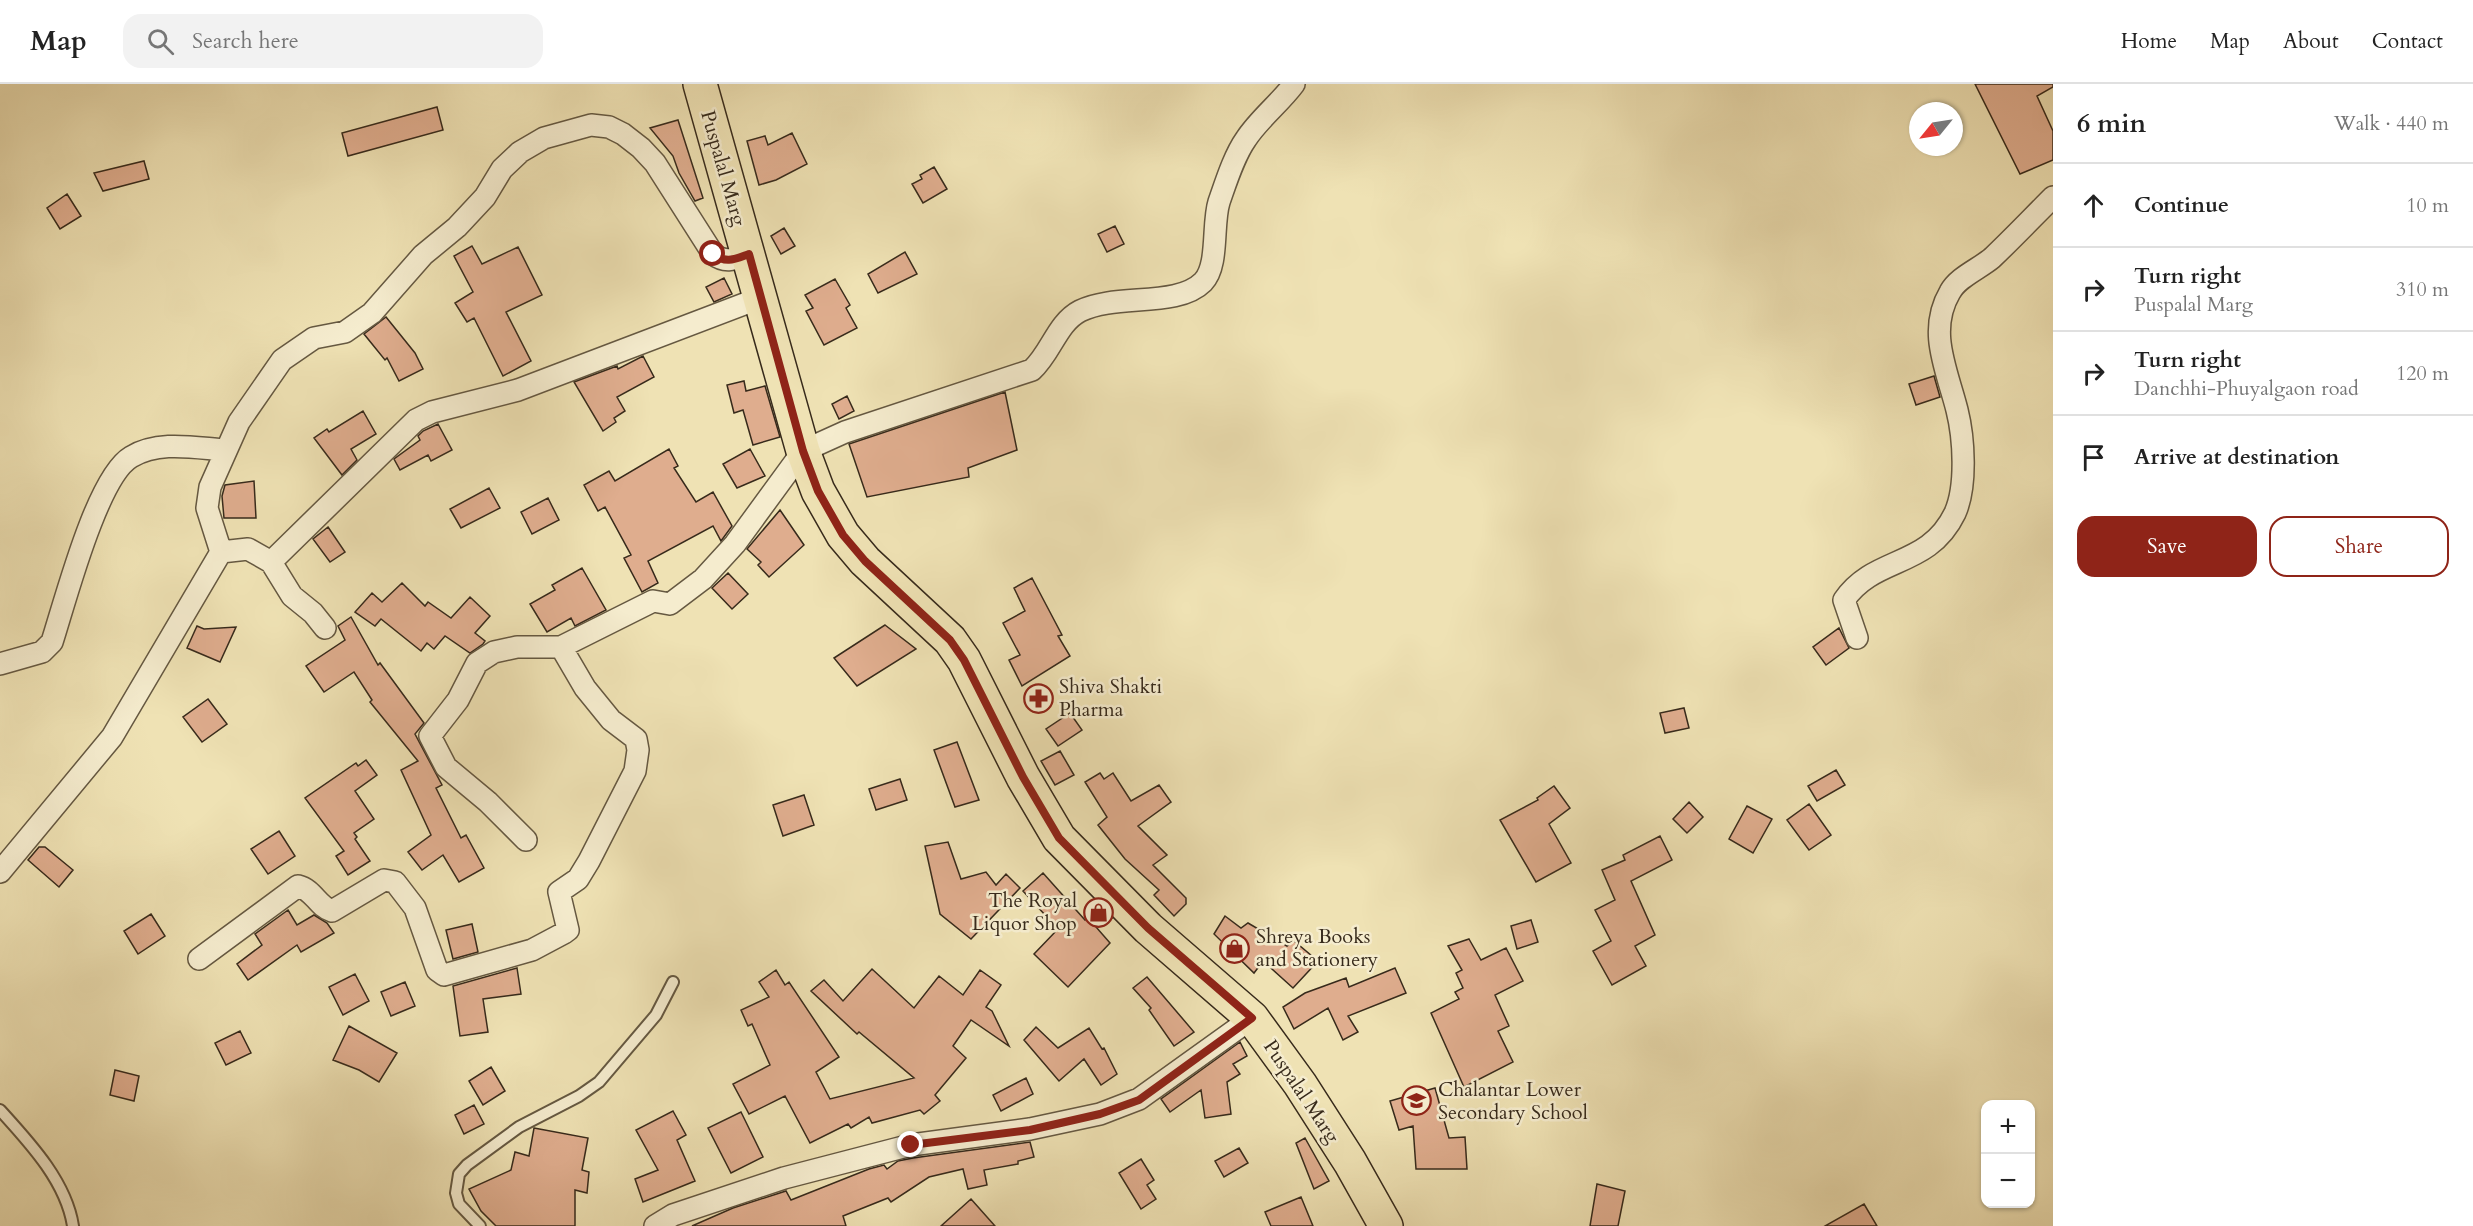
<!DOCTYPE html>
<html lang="en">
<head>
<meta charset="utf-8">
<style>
  :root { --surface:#fff; --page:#f2f2f2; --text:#222; --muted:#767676; --line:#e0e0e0; --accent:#8f2418 }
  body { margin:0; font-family:Cardo,serif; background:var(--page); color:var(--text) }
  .controls { position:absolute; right:18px; bottom:18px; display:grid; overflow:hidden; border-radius:12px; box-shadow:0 2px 4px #0004 }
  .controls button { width:54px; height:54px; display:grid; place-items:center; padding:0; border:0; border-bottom:2px solid var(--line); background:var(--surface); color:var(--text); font:30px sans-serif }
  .compass { position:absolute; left:1909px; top:18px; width:54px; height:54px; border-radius:50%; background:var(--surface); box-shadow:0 2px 4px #0004; rotate:240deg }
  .stop { position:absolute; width:18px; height:18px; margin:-14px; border:4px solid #8f2418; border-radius:50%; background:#fff }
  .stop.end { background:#8f2418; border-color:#fff; box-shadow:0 2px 6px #0008 }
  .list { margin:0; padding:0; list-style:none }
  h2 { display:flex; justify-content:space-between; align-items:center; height:78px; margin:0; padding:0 24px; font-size:26px }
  h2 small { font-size:20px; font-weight:400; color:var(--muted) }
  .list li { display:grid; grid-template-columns:39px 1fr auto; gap:18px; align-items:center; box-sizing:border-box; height:84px; padding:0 24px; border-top:2px solid var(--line) }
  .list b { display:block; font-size:22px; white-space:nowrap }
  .list p { margin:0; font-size:20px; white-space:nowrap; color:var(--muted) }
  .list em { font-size:20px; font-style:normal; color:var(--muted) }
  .actions { display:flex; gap:12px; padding:18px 24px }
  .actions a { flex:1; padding:14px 0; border:2px solid var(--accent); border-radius:18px; text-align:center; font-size:21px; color:var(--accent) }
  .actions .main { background:var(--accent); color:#fff }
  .icon { flex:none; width:33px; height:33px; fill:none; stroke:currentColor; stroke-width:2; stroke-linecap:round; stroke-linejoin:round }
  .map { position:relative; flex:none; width:2053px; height:1142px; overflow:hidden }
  header { display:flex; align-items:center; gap:36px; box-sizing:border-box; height:84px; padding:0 30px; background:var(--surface); border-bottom:2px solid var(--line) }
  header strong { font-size:28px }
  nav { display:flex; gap:33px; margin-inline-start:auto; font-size:21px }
  .search { width:420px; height:54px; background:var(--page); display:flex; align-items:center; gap:15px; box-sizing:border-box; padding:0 21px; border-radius:18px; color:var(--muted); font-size:22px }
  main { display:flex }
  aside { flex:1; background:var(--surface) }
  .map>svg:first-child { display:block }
  .building { fill:#dfad8e; stroke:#372a1b; stroke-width:1.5 }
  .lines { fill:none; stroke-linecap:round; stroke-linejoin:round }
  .lane-casing { stroke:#655841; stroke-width:14 }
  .street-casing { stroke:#655841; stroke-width:24 }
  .primary-casing { stroke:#372a1b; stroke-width:36 }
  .lane { stroke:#f5ecce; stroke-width:10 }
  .street { stroke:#f5ecce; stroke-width:21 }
  .primary { stroke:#efe2b4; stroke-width:33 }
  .route { stroke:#8f2418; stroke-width:8 }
  .labels { text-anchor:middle; stroke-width:5; stroke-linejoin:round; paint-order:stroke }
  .street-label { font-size:20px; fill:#372a1b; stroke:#f5ecce }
  .poi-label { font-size:20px; fill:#372a1b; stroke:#f5ecce; text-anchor:start }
</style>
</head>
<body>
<header>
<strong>Map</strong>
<div class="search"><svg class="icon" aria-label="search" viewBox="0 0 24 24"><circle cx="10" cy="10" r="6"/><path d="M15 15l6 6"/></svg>Search here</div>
<nav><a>Home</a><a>Map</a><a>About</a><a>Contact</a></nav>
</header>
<main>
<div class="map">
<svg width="2053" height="1142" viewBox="0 0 2053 1142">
  <rect width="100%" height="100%" fill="#efe2b4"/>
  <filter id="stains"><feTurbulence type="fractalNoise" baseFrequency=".00333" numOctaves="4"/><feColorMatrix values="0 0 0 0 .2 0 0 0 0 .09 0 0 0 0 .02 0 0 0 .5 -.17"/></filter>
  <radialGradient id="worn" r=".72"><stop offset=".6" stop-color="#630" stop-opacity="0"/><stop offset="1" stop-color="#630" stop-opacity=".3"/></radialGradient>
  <path class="building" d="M1975,0H2053V3L2037,12L2053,47V76L2020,90Z
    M437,23L443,46L348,72L342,49Z
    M678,36L703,114L695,117L679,89L673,72L650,44Z
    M792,49L807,80L776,96L759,101L747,57L765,52L768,61Z
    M144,77L149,95L103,107L94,89Z
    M934,83L947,105L923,119L912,100L922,95L920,91Z
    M67,110L81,132L60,145L47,124Z
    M1115,142L1124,160L1107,168L1098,150Z
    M784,144L795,162L781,170L771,152Z
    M472,162L482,180L518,163L542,211L506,228L531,277L503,292L474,234L467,238L455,219L473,208L454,172Z
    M905,168L917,190L878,209L868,190Z
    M724,194L732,210L714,218L706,203Z
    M835,195L850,221L846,224L857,244L824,261L806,227L813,224L805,211Z
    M386,233L415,269L423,285L399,297L387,274L385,276L364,250Z
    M643,272L654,293L617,313L625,327L614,334L616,338L603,347L574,298L617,282L618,285Z
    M1934,292L1940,313L1916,321L1909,300Z
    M744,297L746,307L765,302L780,353L753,361L743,326L734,329L727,301Z
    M1005,308L1017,366L968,384L969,393L867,413L849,360Z
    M847,312L854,327L839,335L832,320Z
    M363,327L376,350L351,365L357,376L342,391L314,354L327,345L329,348Z
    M438,340L452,366L431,377L428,371L400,386L394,375L420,356L418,352L423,347Z
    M669,365L678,382L674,384L696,418L713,408L732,442L721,457L713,442L648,477L658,499L642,508L624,474L631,471L605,423L598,427L584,401L609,387L615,397Z
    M750,365L765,392L737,404L723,380Z
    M254,397L256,434H224L222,412L225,401Z
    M489,404L500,424L461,444L450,425Z
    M548,414L559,436L532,450L521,428Z
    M780,426L804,461L769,493L758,481L761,478L747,465Z
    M328,443L345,468L330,478L313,455Z
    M582,484L606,526L575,542L571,534L547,548L530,520L555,506L552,501Z
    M728,489L748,510L732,525L712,504Z
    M1032,494L1062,551L1058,552L1070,572L1022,602L1009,576L1020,571L1003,539L1025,527L1014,504Z
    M402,499L425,522L428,518L451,534L470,513L490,532L475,549L485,557L483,560L470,569L445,552L434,565L427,559L421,567L381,535L375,542L355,528L372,509L382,518Z
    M351,533L378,581L380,579L424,639L415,650L442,701L436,704L461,754L466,751L484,784L459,798L443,771L422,786L408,768L431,751L401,686L418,677L370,618L372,616L354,588L324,608L306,582L345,556L338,542Z
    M885,541L916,565L857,602L834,574Z
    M197,542L204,545L236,543L220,578L187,564Z
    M1839,544L1849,564L1826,581L1813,563Z
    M208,615L227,640L202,658L183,633Z
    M1684,624L1689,644L1665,649L1660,629Z
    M1070,629L1082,646L1058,662L1046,645Z
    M957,658L979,716L955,723L934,666Z
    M1060,667L1074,691L1055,701L1041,677Z
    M366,676L377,691L355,707L374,735L354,749L357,753L355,755L370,777L348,791L336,772L344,767L305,714L356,679L358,682Z
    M1836,686L1845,701L1817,717L1808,702Z
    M1100,689L1104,695L1113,689L1131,717L1159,701L1171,718L1138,742L1167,771L1153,781L1186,814V820L1174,832L1154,811L1159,806L1125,775L1098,741L1107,733L1085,698Z
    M900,695L907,716L876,726L869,705Z
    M1554,702L1570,724L1549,740L1571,779L1536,798L1500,736L1538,716L1537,714Z
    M804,711L814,741L783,752L773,721Z
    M1689,718L1703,733L1687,749L1673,735Z
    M1809,720L1831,751L1809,766L1787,736Z
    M1747,722L1772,735L1753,769L1729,755Z
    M279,747L295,772L268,790L251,765Z
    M1660,752L1672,776L1631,797L1655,851L1635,862L1646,882L1612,901L1593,867L1611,857L1595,826L1615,816L1602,786L1625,776L1623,771Z
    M948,758L961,795L986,788L996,801L1006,790L1020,804L971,855L940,830L925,762Z
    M39,763H45L73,786L59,803L28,776Z
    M1043,789L1085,836L1097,820L1112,834L1096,843L1110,859L1068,903L1034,870L1058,845L1023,807Z
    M288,826L297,841L314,831L327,839L334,849L301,868L297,861L248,896L237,880L262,861L255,850Z
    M151,830L165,852L138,870L124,847Z
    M1225,832L1241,844L1248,839L1287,862L1294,857L1318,877L1293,904L1263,877L1254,889L1214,850Z
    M1531,836L1538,858L1517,865L1511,842Z
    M472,840L478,868L453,875L446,846Z
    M1469,855L1481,876L1506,864L1523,897L1495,911L1509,942L1498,947L1513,978L1464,1003L1431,929L1459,915L1455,908L1463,904L1456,889L1462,886L1448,862Z
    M517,884L521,910L483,915L488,948L460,952L453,902Z
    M1395,884L1406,909L1348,932L1358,948L1343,956L1328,924L1294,945L1283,923L1305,909L1346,894L1349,903Z
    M872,885L914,924L939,892L963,911L980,886L1001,901L986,923L992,927L1009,962L971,936L953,962L966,974L935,1011L940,1017L924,1030L920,1026L872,1039L869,1033L851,1044L848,1040L810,1059L785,1012L749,1030L733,1000L770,981L752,940L748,942L741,926L769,913L759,898L776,886L785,901L789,898L839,973L816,988L830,1015L914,994L859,948L857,950L811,907L824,896L843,917Z
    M355,890L369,917L343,931L329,903Z
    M1147,893L1194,948L1174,962L1149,926L1151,924L1133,904Z
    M405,898L415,922L391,932L381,908Z
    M349,942L397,969L379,998L359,986L333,976Z
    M1036,943L1058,964L1089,944L1102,965L1104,964L1117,990L1101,1001L1084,975L1059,997L1024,956Z
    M240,947L251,969L226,981L215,959Z
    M1240,958L1247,972L1233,980L1240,990L1227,998L1231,1030L1205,1034L1201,1006L1170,1028L1161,1015Z
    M491,983L505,1007L483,1021L469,997Z
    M115,986L139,992L134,1017L110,1011Z
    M1026,994L1033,1010L1001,1027L993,1011Z
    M1435,1004L1449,1054L1465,1053L1467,1085H1416L1413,1042L1399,1046L1390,1017Z
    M474,1021L484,1040L464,1050L455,1031Z
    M673,1027L686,1051L677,1056L695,1097L643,1118L635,1095L658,1086L636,1046Z
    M741,1028L763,1073L731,1089L708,1044Z
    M534,1044L588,1054L582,1086L589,1088L587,1109L575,1106V1142H496L481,1127L469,1105L511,1086L515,1068L529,1072Z
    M1305,1054L1329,1097L1314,1105L1296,1059Z
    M1030,1058L1034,1073L1018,1077V1080L984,1086L987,1101L968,1105L963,1085L929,1093L891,1118L888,1114L843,1132L846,1142H692L733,1124L786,1107L791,1116L869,1085L884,1081L887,1085L898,1077L913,1074Z
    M1239,1064L1248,1079L1224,1093L1215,1077Z
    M1141,1075L1154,1096L1147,1101L1156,1115L1141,1125L1119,1089Z
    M1597,1100L1625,1107L1618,1142H1590Z
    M1301,1113L1313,1142H1271L1265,1128Z
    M971,1115L995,1142H941Z
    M1864,1120L1877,1142H1825Z"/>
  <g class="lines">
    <defs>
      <path id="lane" d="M0,1026C29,1058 66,1097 73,1142
        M480,1142L459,1120L456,1109L459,1090L467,1081L519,1043L579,1012L599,998L656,931L673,898"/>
      <path id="street" d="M221,468L207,424L210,403L239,338L282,276L314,254L345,248L372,229L423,171L457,143L485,113L502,85L520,68L544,54L591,41L609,43L623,50L641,64L655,79L713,170C726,180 735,175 749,170
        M271,478L292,512L313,529L325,544
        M1857,554L1844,516C1875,471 1928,485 1955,429C1967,402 1964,354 1957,326C1947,286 1927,247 1950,208C1958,193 1979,185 1992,174C2013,154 2033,133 2053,113
        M0,580L42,568L52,558C65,518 97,393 131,373C159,356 195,364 226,366
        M526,756L488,718L446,683L430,652L458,616L477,579L494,568L517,563H561L653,517L670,520L703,495L735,460L803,367L845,348L1032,286C1051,269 1057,239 1080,227C1116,209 1177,224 1203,198C1219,182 1212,140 1219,118C1226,98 1234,72 1246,55C1259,35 1280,19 1294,0
        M0,788L112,653L221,468L248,465L271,478L416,336L432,328L518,306L760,214
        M199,875L298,802C314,806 317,822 332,827L384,796L395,798L415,824L437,886L444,891L532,866L564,849L568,846L559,808L578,795L589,777L635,687L638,666L636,655L611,636L585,604L561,563
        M655,1142L673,1131L784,1094L911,1061L1030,1045L1100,1030L1139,1015L1252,934"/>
      <path id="primary" d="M700,0L803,367L818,407L843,451L865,477L950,556L964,576L1023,693L1059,754L1148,844L1252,934L1300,1000L1350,1078L1386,1142"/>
    </defs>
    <use href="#lane" class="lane-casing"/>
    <use href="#street" class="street-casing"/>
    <use href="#primary" class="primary-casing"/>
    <use href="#lane" class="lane"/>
    <use href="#street" class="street"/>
    <use href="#primary" class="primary"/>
  </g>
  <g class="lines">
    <path class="route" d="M713,170C726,180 735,175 749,170L803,367L818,407L843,451L865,477L950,556L964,576L1023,693L1059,754L1148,844L1252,934L1139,1016L1100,1030L1030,1046L911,1061"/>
  </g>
  <defs>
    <symbol id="pharmacy-ring" viewBox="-11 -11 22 22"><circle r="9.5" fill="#f5ecce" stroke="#8f2418" stroke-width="1.5"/><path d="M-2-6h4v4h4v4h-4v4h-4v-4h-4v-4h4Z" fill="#8f2418"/></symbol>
    <symbol id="shop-ring" viewBox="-11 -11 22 22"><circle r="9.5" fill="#f5ecce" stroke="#8f2418" stroke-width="1.5"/><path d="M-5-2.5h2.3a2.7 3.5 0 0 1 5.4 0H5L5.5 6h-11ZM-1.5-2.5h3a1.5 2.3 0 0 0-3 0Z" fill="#8f2418"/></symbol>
    <symbol id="school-ring" viewBox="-11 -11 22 22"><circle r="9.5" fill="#f5ecce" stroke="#8f2418" stroke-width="1.5"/><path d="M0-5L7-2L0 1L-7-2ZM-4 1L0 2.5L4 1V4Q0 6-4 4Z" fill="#8f2418"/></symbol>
  </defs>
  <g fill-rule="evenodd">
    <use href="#pharmacy-ring" x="1022" y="598" width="33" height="33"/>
    <use href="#shop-ring" x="1082" y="812" width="33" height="33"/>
    <use href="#shop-ring" x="1218" y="848" width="33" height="33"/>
    <use href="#school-ring" x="1400" y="1000" width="33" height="33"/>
  </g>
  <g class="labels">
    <g class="street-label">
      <text transform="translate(724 84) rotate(74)" y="7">Puspalal Marg</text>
      <text transform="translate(1302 1007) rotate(56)" y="7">Puspalal Marg</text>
    </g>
    <g class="poi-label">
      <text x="1059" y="609">Shiva Shakti<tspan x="1059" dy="23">Pharma</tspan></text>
      <text x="1077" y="823" text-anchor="end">The Royal<tspan x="1077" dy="23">Liquor Shop</tspan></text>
      <text x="1256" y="859">Shreya Books<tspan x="1256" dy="23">and Stationery</tspan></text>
      <text x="1438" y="1012">Chalantar Lower<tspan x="1438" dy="23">Secondary School</tspan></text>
    </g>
  </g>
  <rect width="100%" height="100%" filter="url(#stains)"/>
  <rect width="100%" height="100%" fill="url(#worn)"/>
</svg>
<div class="controls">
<button>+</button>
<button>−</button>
</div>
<svg class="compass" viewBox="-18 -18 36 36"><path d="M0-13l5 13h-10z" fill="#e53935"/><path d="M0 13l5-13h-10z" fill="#767676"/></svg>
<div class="stop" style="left:713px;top:170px"></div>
<div class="stop end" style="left:911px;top:1061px"></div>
</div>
<aside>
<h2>6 min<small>Walk · 440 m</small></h2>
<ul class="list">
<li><svg class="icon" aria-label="ahead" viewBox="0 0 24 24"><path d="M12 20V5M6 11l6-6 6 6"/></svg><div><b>Continue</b></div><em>10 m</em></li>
<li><svg class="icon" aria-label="right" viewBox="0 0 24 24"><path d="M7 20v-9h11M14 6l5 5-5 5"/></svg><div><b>Turn right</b><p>Puspalal Marg</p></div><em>310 m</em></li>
<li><svg class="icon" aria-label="right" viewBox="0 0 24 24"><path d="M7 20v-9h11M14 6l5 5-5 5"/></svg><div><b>Turn right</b><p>Danchhi-Phuyalgaon road</p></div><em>120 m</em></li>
<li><svg class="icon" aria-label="arrive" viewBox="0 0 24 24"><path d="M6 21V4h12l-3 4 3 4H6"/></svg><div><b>Arrive at destination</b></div></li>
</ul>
<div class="actions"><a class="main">Save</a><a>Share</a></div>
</aside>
</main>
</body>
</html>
